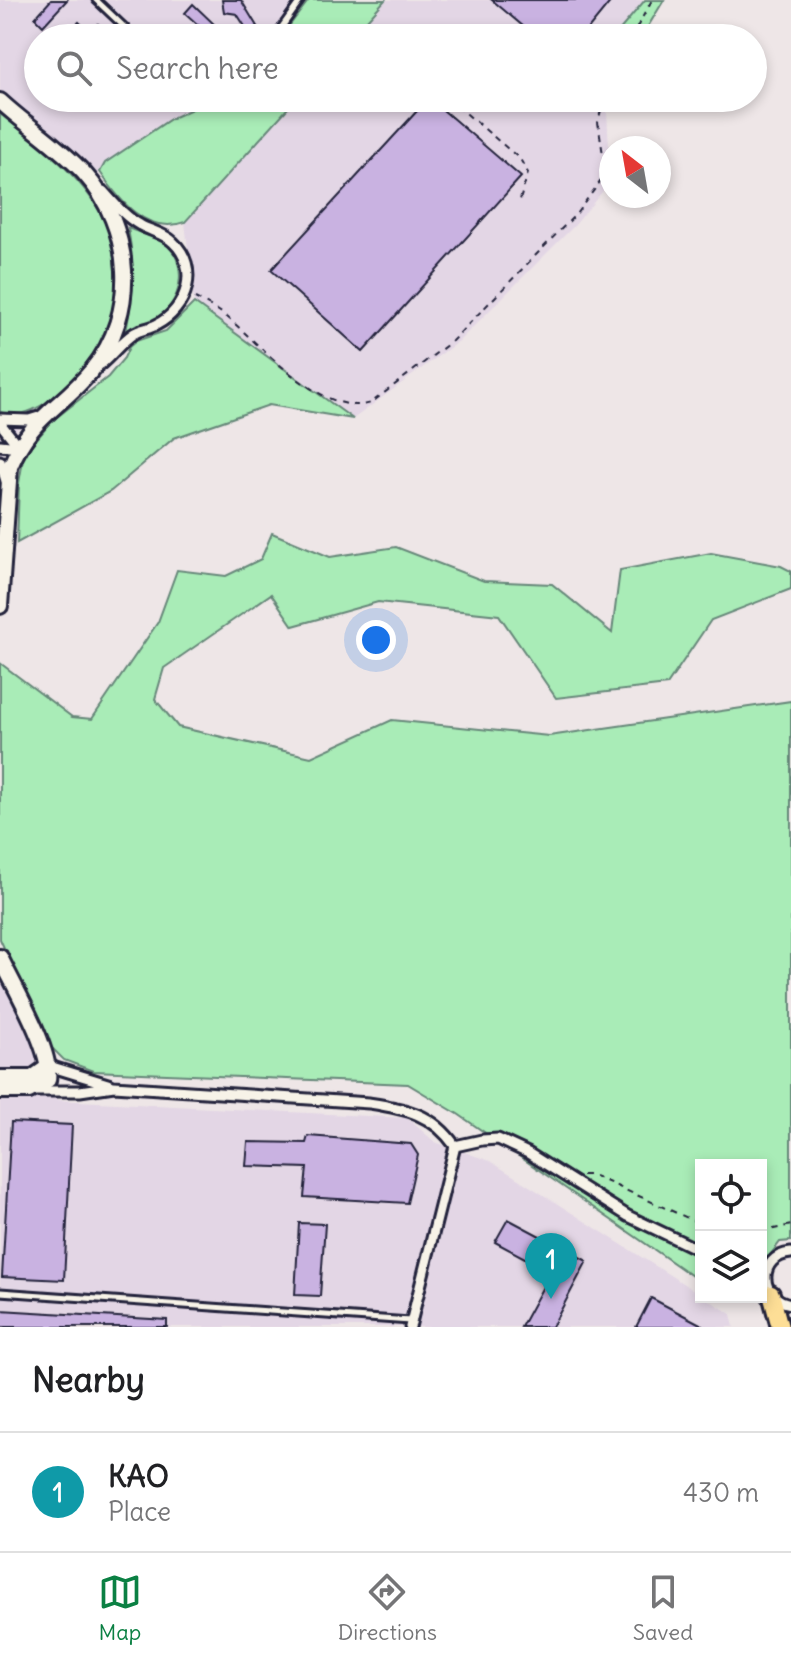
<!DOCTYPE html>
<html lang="en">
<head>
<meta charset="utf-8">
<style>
  :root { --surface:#fff; --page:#f2f2f2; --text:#202124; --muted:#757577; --line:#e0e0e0; --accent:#0b8043 }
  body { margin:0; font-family:Delius,sans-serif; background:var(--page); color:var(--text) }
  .controls { position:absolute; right:24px; bottom:24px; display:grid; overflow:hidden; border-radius:0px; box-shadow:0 4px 12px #0003 }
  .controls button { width:72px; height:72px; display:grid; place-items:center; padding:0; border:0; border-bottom:2px solid var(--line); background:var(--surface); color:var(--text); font:40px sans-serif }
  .compass { position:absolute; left:599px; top:136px; width:72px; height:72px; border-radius:50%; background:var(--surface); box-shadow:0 4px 12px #0003; rotate:329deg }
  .you { position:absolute; left:376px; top:640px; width:28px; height:28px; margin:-20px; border:6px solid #fff; border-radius:50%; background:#1a73e8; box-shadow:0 0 0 12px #1a73e833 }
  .badge { display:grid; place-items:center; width:52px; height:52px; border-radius:50%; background:var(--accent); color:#fff; font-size:26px; font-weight:700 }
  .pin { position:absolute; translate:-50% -66px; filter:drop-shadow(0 2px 4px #0008) }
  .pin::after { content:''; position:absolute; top:42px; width:28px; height:24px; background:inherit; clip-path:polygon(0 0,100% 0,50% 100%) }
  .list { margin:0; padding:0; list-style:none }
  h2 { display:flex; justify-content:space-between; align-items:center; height:104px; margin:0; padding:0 32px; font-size:34px }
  h2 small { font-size:26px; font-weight:400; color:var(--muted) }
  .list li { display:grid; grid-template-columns:52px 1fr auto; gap:24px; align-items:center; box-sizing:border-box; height:120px; padding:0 32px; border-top:2px solid var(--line) }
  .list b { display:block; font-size:30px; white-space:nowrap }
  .list p { margin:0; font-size:26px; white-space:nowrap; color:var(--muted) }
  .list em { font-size:26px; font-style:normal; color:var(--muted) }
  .icon { flex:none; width:44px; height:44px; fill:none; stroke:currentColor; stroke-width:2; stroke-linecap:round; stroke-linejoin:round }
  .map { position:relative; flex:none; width:791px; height:1327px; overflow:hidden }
  .search { position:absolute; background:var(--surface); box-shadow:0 4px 12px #0003; left:24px; right:24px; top:24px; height:88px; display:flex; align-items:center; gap:20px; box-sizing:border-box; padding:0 28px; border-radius:44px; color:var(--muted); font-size:30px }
  .sheet { height:224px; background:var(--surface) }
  nav { display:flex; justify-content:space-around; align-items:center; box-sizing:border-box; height:112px; border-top:2px solid var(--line); background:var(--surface); font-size:22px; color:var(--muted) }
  nav a { display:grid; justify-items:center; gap:4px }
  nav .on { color:var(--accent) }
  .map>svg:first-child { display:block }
  .built { fill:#e3d6e5 }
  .green { fill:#a9ecb7; stroke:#668779; stroke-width:2 }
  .building { fill:#c9b2e1; stroke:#22223b; stroke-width:2 }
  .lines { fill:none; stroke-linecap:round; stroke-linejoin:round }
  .lane-casing { stroke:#22223b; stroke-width:11 }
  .street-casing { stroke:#22223b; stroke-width:15 }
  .secondary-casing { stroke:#22223b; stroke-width:20 }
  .highway-casing { stroke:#22223b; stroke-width:22 }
  .path { stroke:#22223b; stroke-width:2; stroke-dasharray:6 6; stroke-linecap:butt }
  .lane { stroke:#f7f3e8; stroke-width:5 }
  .street { stroke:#f7f3e8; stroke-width:9 }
  .secondary { stroke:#f7f3e8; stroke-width:14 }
  .highway { stroke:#fdde96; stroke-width:16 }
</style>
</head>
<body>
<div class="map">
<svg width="791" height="1327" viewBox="0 0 791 1327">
  <rect width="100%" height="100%" fill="#eee6e7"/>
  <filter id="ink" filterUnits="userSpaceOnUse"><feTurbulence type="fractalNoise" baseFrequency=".0125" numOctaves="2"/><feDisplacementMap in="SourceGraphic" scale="16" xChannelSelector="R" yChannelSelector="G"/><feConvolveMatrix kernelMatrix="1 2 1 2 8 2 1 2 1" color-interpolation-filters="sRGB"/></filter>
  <g filter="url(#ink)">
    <path class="built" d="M0,0H309L280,38H38V98H216L172,118L105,163L97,177L108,334L5,442L0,480Z
      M385,0H645L613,38H351Z
      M297,98H612L607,112L611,181L575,225L459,341L353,419L194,303L185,222Z
      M0,971L58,1100L407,1118L435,1142L490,1161L731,1314L734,1327H0Z"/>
    <path class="green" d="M309,0H385L351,38H280Z
      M645,0H664L641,38H613Z
      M216,98H297L185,222C147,236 119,200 100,172L105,163L172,118Z
      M0,114C42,147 94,183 110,236C117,263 118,295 110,322C100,356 40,429 0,412Z
      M128,228C139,233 154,236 164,243C188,259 183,299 161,315C151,323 137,326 126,332C133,296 135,264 128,228Z
      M194,303L353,419L269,405L174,438L111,491L17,543L19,483L24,454L52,421L108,377L124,358L129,347L136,341L166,331Z
      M272,533L330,557L396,547L484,581L552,584L612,633L620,570L711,553L781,566L791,571V589L711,620L667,685L556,698L499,615L378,602L293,626L271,594L164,668L155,699L178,727L311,757L392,720L549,736L791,701V1241L780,1242L761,1267V1165H701V1282L458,1114L408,1084L93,1071L64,1060L47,1043L0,939V663L72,717L92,719L158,622L177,570L226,576L261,559Z"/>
    <path class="building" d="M51,0H67L43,26L35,18Z
      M222,0H241L258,28H246L237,14L224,12Z
      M492,0H612L581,38H537Z
      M193,4L215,25L208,34L185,13Z
      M79,22L90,33L98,24L114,38H63Z
      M429,98L521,177L363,352L271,270Z
      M11,1122L72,1125L64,1280L2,1277Z
      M308,1136L411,1144L418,1155L407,1203L304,1197L307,1168L246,1166L248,1142L306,1143Z
      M508,1219L587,1261L552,1327H521L551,1272L495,1242Z
      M299,1223L325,1224L320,1296L295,1295Z
      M651,1298L706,1327H636Z
      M0,1310L167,1320V1327H0Z"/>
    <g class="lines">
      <defs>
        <path id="lane" d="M96,0L136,38
          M274,38L301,0
          M0,1292L410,1321"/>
        <path id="street" d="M101,364C113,354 121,342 133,334C140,329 149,329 156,325C188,309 200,267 173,242C164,233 150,231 140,225C125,217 114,203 103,191
          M0,419L29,420L42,416
          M0,423L19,447
          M0,445L19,447
          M0,461L6,481
          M49,1066L111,1085
          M29,1091H80L114,1086L369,1103C406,1109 432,1113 455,1146L482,1140L498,1139L528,1153L628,1216L701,1251
          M791,1253C757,1256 758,1299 791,1304
          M410,1327L455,1146"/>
        <path id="secondary" d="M0,101C27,126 59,146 84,173C133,227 139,313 92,370C61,408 30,417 10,467L0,606
          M0,957C13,985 53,1052 48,1080L29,1091H0
          M0,1078H32L49,1066"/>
        <path id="highway" d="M771,1294L780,1327"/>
      </defs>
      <use href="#lane" class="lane-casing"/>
      <use href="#street" class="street-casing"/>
      <use href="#secondary" class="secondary-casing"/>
      <use href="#highway" class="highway-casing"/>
      <path class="path" d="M631,38L652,0
        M333,98L341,103L363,98
        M448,98L520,159L528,173L520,200
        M195,298C206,304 217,309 227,317C261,345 323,418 371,403L452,341L576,214L606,174L598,122L604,98
        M582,1175H592L701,1224
        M761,1232L791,1225"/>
      <use href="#lane" class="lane"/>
      <use href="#street" class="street"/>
      <use href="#secondary" class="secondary"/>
      <use href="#highway" class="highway"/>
    </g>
  </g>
</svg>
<div class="controls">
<button><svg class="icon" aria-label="locate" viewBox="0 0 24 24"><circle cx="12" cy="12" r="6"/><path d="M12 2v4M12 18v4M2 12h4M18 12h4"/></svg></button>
<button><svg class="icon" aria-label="layers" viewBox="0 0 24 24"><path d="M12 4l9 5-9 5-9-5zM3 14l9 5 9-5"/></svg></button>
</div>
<svg class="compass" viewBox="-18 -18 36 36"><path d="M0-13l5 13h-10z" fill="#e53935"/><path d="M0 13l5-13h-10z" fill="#757577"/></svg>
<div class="you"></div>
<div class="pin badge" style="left:551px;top:1299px;background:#0f9aa8">1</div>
<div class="search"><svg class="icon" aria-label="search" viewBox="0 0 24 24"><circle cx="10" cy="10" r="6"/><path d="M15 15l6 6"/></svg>Search here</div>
</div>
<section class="sheet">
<h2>Nearby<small></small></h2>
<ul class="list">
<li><span class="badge" style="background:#0f9aa8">1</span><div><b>KAO</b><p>Place</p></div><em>430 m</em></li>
</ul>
</section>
<nav>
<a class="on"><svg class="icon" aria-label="map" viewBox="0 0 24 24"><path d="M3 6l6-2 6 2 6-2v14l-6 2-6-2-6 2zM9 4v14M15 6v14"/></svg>Map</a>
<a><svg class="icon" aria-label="directions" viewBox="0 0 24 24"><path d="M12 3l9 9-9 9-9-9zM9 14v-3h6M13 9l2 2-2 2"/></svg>Directions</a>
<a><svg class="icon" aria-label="saved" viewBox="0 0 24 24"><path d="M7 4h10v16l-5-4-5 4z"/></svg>Saved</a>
</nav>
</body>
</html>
